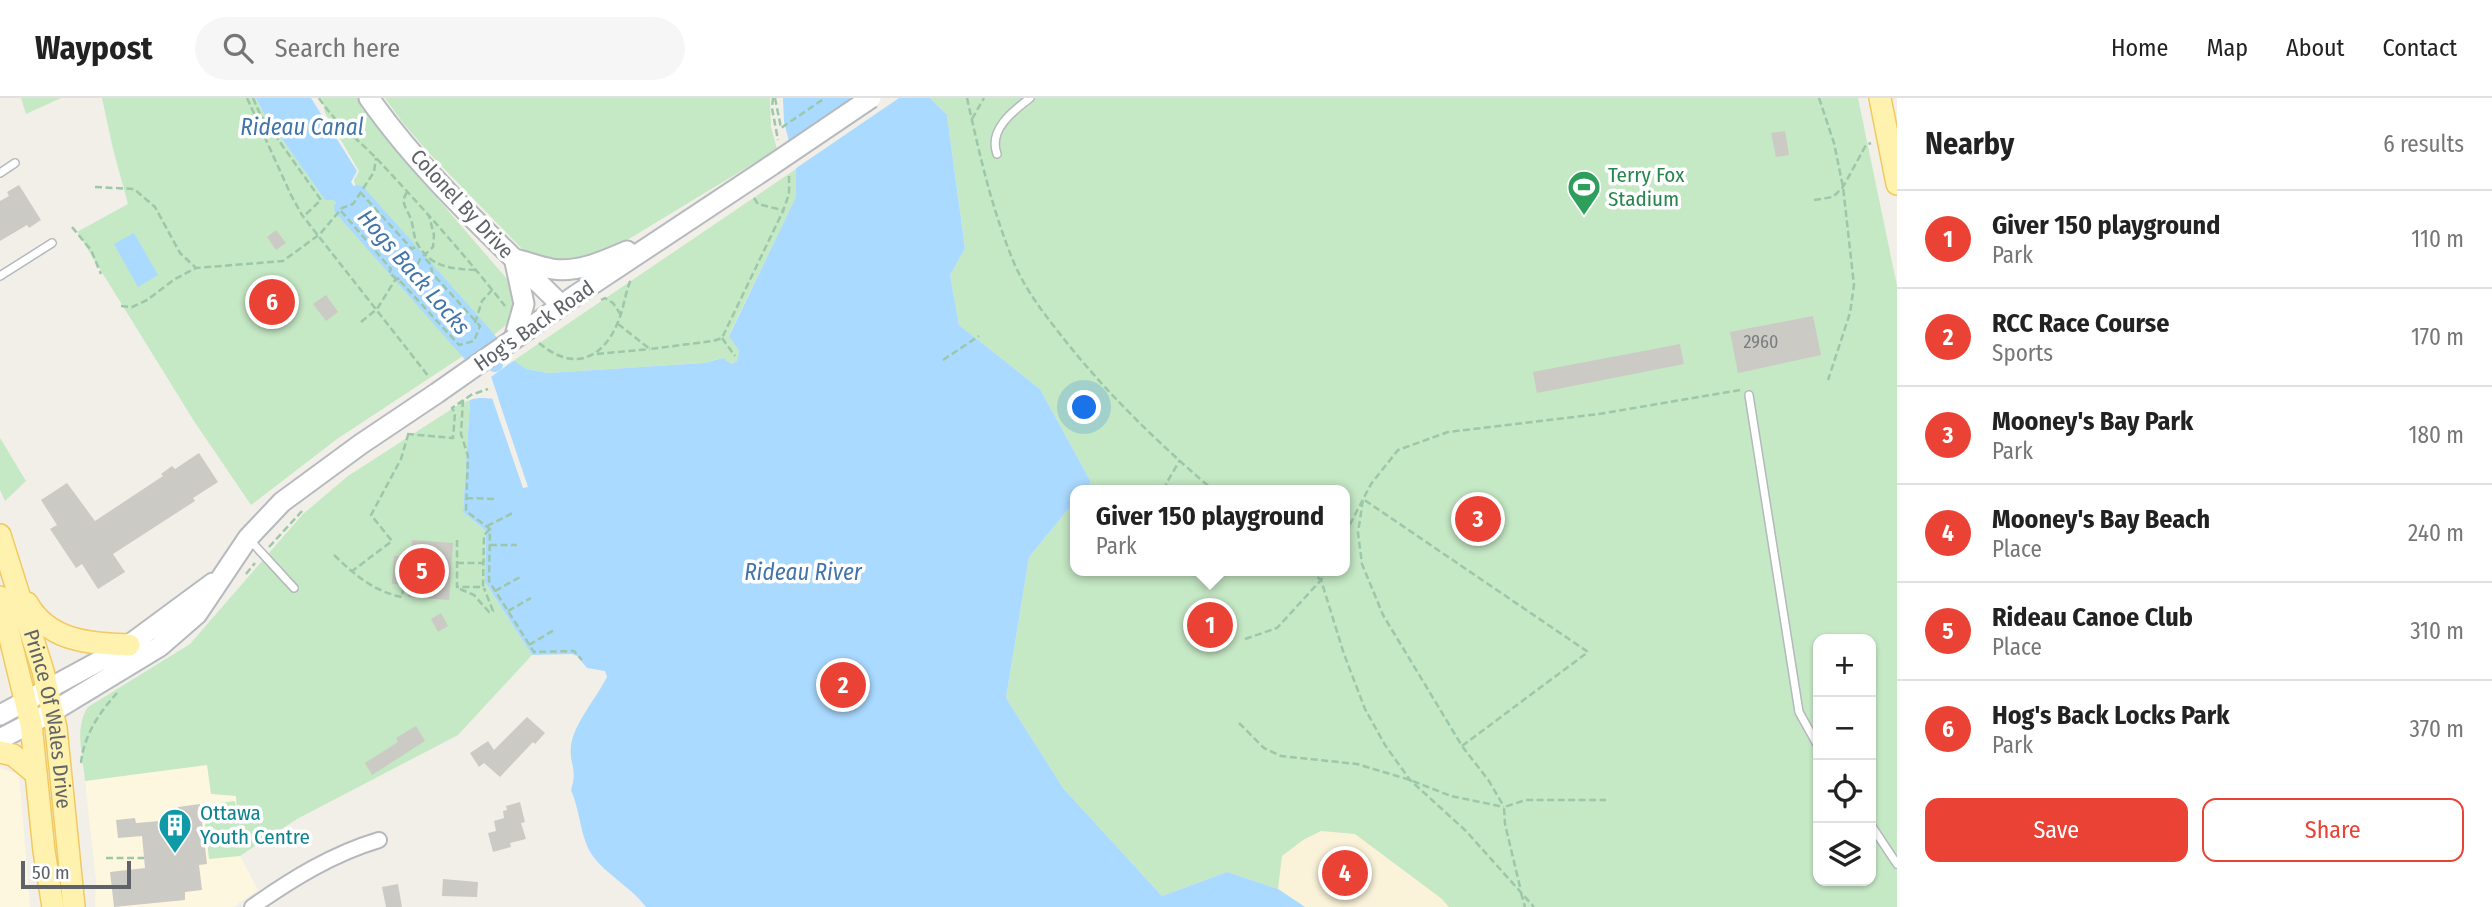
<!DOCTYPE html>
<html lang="en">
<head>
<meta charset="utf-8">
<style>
  :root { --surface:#fff; --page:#f6f6f6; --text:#222; --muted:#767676; --line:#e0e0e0; --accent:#ea4335 }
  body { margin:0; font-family:"Fira Sans Condensed",sans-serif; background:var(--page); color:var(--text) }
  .controls { position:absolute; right:21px; bottom:21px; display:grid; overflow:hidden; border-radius:14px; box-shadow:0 2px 5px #0004 }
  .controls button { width:63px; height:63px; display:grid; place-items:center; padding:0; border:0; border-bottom:2px solid var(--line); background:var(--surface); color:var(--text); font:35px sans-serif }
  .scale { position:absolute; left:21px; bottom:18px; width:110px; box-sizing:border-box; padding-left:7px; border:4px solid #5f6368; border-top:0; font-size:19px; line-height:24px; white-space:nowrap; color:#5f6368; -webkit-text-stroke:5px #fff; paint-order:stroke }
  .you { position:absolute; left:1085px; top:310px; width:24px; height:24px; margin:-18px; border:5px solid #fff; border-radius:50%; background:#1a73e8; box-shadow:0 0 0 10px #1a73e833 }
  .badge { display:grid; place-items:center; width:46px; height:46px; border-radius:50%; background:var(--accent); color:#fff; font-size:23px; font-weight:700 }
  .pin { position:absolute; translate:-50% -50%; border:4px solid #fff; box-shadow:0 2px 7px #0006 }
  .popup { position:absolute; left:1070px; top:387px; width:280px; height:91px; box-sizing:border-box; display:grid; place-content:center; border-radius:14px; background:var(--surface); filter:drop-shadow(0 2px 5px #0005); font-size:23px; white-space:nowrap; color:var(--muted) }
  .popup b { font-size:26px; color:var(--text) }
  .popup::after { content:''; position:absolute; left:50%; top:100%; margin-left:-14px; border:14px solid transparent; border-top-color:var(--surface) }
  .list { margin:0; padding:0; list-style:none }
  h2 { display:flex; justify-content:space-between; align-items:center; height:91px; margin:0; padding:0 28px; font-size:30px }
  h2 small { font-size:23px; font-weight:400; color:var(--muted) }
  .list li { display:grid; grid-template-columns:46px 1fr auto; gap:21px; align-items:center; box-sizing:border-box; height:98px; padding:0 28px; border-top:2px solid var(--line) }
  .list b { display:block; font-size:26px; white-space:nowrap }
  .list p { margin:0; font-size:23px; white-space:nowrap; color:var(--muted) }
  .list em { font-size:23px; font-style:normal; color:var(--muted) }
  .actions { display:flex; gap:14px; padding:21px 28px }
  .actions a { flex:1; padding:16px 0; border:2px solid var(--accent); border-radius:14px; text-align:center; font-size:24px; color:var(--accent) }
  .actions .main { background:var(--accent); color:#fff }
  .icon { flex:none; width:38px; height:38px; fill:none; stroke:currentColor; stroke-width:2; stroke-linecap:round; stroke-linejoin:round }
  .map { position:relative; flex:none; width:1897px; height:809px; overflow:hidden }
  header { display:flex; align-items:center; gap:42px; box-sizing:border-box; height:98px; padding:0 35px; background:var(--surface); border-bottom:2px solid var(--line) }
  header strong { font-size:33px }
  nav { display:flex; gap:38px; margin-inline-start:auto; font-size:24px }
  .search { width:490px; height:63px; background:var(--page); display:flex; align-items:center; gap:18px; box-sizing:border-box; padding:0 24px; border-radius:38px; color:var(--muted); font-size:26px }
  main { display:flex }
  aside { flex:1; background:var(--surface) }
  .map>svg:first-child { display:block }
  .commercial { fill:#fef7e0 }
  .green { fill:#c5e8c5; fill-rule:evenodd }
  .sand { fill:#fbf3d9 }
  .water { fill:#aadaff }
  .pier { fill:#f1efe8 }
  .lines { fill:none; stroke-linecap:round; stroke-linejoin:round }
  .canal { stroke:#aadaff; stroke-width:16 }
  .building { fill:#cccac5 }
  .lane-casing { stroke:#b5b8bc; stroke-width:10 }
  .street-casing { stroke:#b5b8bc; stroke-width:18 }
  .secondary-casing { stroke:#b6babf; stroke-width:23 }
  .primary-casing { stroke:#f2c960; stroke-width:24 }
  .path { stroke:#9cc7a9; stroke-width:2.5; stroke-dasharray:7 3.5; stroke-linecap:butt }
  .lane { stroke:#fff; stroke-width:7 }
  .street { stroke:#fff; stroke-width:14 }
  .secondary { stroke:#fff; stroke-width:19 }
  .primary { stroke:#fff2af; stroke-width:21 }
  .secondary-bridge-casing { stroke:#b6babf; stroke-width:23; stroke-linecap:butt }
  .secondary-bridge { stroke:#fff; stroke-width:19 }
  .labels { text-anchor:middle; stroke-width:7; stroke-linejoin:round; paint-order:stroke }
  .number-label { font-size:18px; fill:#7a7d7f }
  .leisure-label { font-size:21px; fill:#27864d; stroke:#fff; text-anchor:start }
  .street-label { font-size:21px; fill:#5f6368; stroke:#fff }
  .culture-label { font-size:21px; fill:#0d838f; stroke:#fff; text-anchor:start }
  .water-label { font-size:23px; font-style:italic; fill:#4174aa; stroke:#fff }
</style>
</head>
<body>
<header>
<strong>Waypost</strong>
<div class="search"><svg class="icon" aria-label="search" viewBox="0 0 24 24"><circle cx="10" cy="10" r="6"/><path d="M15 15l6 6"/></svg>Search here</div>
<nav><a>Home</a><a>Map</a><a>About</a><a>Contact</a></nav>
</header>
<main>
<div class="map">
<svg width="1897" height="809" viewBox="0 0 1897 809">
  <rect width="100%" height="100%" fill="#f1efe8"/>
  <path class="commercial" d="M207,666L236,698L240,758L258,792L233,809H95L96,783L85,683Z
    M0,670L19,676L30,809H0Z"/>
  <path class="green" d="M21,0H61L26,16Z
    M102,0H256L263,14L325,102H333L342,110L469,254L337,341L251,407L194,323L77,134L128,106L113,51Z
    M322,0H360L405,63L514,189C516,220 514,221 490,240L433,173L355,87L354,82L359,73L325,15Z
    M385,0H770L771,29L777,51L614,150L589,162L547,164L525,154L429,55L403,25Z
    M930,0H1858L1897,188V809H1305L1278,791L1227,774L1162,798L1063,690L1006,600L1029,459L1075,403V473H1345V392H1084L1091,384L1040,291L959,227L950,177L965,149L947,17ZM1818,541H1871V783H1818Z
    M796,71V99L793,106L729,237L739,253L737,263L731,266L722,260L704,265L548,275L526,271L513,263Z
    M470,302L463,414L486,433L485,484L532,557L458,637L297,721L240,758L209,761L203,707L235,703L238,731L236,698L211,696L207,667L85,683C83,659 74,629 88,609L190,546L303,416L348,378L458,307Z
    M0,340L26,383L5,403L0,392Z"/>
  <path class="sand" d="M1321,733L1355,736L1442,801L1449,809H1305L1278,791L1282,758L1303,742Z"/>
  <path class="water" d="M256,0H311L357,73L351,84L358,95L342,110L333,102H325L263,14Z
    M783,0H930L947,17L965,150L950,177L959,227L1040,291L1091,384L1084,392H1075V403L1029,459L1006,600L1063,690L1162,798L1227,774L1278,791L1305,809H646C631,788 599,773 588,750C580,732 579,710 571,692C578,669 569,667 571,648C573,627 597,599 607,579L605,573L587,570L577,558L572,556L532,557L485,484L486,433L463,414L470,302C483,297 490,303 498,299L491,279L477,263L495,250L526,271L548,275L704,265L723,260L731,266L737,263L739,253L729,238L796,99V71L784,24Z
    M134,135L158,177L138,189L114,146Z"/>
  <path class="pier" d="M853,0H899L792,73L786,47Z
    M497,247L516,261L491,279L528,389L523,390L491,297H494L488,281L474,265Z"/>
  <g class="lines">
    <path class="canal" d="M339,84L353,106L495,266
      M358,95L479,231L495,250L477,263L342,110Z"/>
  </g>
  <path class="building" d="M1785,33L1789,57L1776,59L1771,35Z
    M19,87L41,122L29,130L27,127L0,143V103L9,98L7,94Z
    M276,132L286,145L276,152L267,139Z
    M326,197L338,214L326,223L313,206Z
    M1813,218L1821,257L1738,275L1730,234Z
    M1680,246L1684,266L1537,295L1533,274Z
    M199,355L218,384L193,400L195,403L113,456L125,474L98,491L82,466L76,470L50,431L57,427L41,402L67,385L95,423L163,378L161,376L172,368L175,371Z
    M412,442L453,445L449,502L408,499L409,487L392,486L394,458L411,459Z
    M441,515L448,528L438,534L431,521Z
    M527,619L545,635L535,646L533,644L500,679L484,665L479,669L470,655L488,643L494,652Z
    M416,628L425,643L372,677L365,665L398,644L396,640Z
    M520,704L525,724L521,725L526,741L510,745L511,749L493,754L488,735L496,733L494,723L504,720L503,713L507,712L506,708Z
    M200,706L207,766L199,767L202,792L185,794V802L114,809L110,774L145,770L142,738L118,740L116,722L135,720L136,725L171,722L170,716H178V709Z
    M443,781L478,784L477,799L442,798Z
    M398,786L402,809H386L382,789Z"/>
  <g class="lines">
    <defs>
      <path id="lane" d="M997,56C988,32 1013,13 1030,0
        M0,75L15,65
        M0,178L52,145
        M1749,297L1799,614L1818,648
        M248,440L294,490
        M1871,727L1897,766"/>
      <path id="street" d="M252,809C292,781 332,756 379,742"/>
      <path id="secondary" d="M369,0C423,77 495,141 561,207
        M515,161C527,164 540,169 552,171C578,175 604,163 627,153
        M514,241L576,197L772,67
        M514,241L524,206L515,164
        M0,617L129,547L213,485
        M0,641L52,614L159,549L197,516L248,440L282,404L361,346L437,295"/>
      <g id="primary">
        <path d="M1880,0L1897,86"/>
        <path id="s1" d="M0,437L43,573L56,630L74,809"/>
        <path d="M0,499L31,626L44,753L53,809"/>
        <path d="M27,505C49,544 89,545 129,547"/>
        <path d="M0,654L13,657L36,676"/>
      </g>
    </defs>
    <use href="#lane" class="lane-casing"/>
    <use href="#street" class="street-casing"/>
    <use href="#secondary" class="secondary-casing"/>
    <use href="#primary" class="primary-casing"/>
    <path class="path" d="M247,0L291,97L302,117L429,279
      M253,0L260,16L321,102L304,118
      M319,0C335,25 358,41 378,62C422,109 465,157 505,208
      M773,0L772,10L778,42
      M775,0L781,30L825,0
      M967,0C979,54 991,108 1012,160C1023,188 1041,212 1060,236C1105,294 1158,345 1213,392
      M1819,0L1834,45L1843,89L1854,187L1850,215L1828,282
      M972,21L984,0
      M95,89L134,91L155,109L180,155L196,170
      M360,94L412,151L418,147
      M407,94C400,105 406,109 410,119C414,128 413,139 418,147C432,170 452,171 477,172
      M754,100L758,106L782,112
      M1814,102L1833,99L1843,89L1866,47L1871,45
      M341,113L391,171L389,175L402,185L459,247L474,243L480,228L432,175L431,167L424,159
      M72,129L91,152L101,176
      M601,202L605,200L613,205L621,217
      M121,208L132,209L147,202L175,181L196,170L283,163L320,136L342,110L353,106L374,74L376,60
      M361,224L377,211L395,182L414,175L420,161L433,149L434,137L429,118
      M475,225L482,203L492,192
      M618,226L650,251L713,243L722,240L783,113L789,96V77
      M722,240L735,258
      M539,245C572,273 602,263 618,224C624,210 625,195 631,181
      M597,256L650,251
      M943,262L979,238
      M463,302L461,336L468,358L466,413L490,431L489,483L534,554L574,553L582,562
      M407,336L453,340L455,315L452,310L471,297L488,291
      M1169,392L1166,386L1180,362
      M466,400L496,401
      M487,428L513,415
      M1345,436L1371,386L1398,352L1448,334L1599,316L1740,292
      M457,442V489H483L484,437L490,431
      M490,447H517
      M269,449L302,413
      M334,457C355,477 373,493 402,499L403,491
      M457,465H484
      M1309,473L1321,482L1344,556L1365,611L1385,647L1410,682L1466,733L1534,809
      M351,474L392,443L371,417L401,361L408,337
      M246,476L255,465
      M460,491L474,497L489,514L493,513L484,490
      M495,493L520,479
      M508,513L531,500
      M1245,541L1277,530L1321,482L1326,473
      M529,547L554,532
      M1239,625L1264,650L1281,658L1357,666L1410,682L1451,698L1504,709
      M1462,648L1588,554L1363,401L1358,435L1362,466L1383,517L1462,648L1489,683L1504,709
      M81,665C84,637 99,615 117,595
      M106,760H144
      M1520,789L1505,726L1504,709L1526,702H1606
      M1521,795L1525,809"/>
    <use href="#lane" class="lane"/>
    <use href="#street" class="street"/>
    <use href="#secondary" class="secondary"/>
    <use href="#primary" class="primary"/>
    <defs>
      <path id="secondary-bridge" d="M772,67L871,0
        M437,295L514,241"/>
    </defs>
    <use href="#secondary-bridge" class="secondary-bridge-casing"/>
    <use href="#secondary-bridge" class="secondary-bridge"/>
  </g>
  <defs>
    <symbol id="stadium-pin" viewBox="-11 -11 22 30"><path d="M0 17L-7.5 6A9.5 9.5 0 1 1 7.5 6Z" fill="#2e9e5b" stroke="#fff"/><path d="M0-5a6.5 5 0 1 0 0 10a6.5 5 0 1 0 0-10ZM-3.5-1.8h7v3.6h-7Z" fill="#fff"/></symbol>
    <symbol id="building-pin" viewBox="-11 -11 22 30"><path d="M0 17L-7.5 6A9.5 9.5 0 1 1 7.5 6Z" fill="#0f9aa8" stroke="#fff"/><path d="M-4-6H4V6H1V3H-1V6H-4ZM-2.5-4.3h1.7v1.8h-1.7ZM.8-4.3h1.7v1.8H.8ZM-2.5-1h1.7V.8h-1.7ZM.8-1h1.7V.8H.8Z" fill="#fff"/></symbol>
  </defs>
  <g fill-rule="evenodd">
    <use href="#stadium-pin" x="1565" y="70" width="38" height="52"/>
    <use href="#building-pin" x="156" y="708" width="38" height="52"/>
  </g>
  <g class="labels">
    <g class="number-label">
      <text x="1761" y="250">2960</text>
    </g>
    <g class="leisure-label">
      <text x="1608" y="84">Terry Fox<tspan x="1608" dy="24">Stadium</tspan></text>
    </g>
    <g class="street-label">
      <text transform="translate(462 106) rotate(47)" y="7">Colonel By Drive</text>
      <text transform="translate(534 228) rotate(-35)" y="7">Hog's Back Road</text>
      <text dy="7" stroke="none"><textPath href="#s1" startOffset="191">Prince Of Wales Drive</textPath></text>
    </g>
    <g class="culture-label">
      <text x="200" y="722">Ottawa<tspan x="200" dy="24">Youth Centre</tspan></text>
    </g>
    <g class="water-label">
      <text x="302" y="37">Rideau Canal</text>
      <text transform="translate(414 174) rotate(49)" y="8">Hogs Back Locks</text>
      <text x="803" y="482">Rideau River</text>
    </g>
  </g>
</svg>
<div class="controls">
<button>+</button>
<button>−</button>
<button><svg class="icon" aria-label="locate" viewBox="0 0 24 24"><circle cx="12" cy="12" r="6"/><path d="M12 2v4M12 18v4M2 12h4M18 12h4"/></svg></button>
<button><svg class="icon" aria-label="layers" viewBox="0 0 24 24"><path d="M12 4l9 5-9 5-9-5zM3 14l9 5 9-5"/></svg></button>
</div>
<div class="scale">50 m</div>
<div class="you"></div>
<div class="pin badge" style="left:1210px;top:527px">1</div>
<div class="popup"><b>Giver 150 playground</b>Park</div>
<div class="pin badge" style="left:843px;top:587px">2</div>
<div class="pin badge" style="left:1478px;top:421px">3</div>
<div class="pin badge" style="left:1345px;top:775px">4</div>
<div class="pin badge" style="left:422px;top:473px">5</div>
<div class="pin badge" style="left:272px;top:204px">6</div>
</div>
<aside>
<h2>Nearby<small>6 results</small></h2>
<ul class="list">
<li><span class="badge">1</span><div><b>Giver 150 playground</b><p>Park</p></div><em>110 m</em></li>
<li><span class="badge">2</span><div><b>RCC Race Course</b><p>Sports</p></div><em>170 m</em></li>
<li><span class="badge">3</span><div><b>Mooney's Bay Park</b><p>Park</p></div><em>180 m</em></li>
<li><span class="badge">4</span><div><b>Mooney's Bay Beach</b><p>Place</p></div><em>240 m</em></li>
<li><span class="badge">5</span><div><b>Rideau Canoe Club</b><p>Place</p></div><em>310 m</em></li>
<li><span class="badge">6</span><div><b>Hog's Back Locks Park</b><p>Park</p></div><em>370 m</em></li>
</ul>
<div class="actions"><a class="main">Save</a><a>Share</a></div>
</aside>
</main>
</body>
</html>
